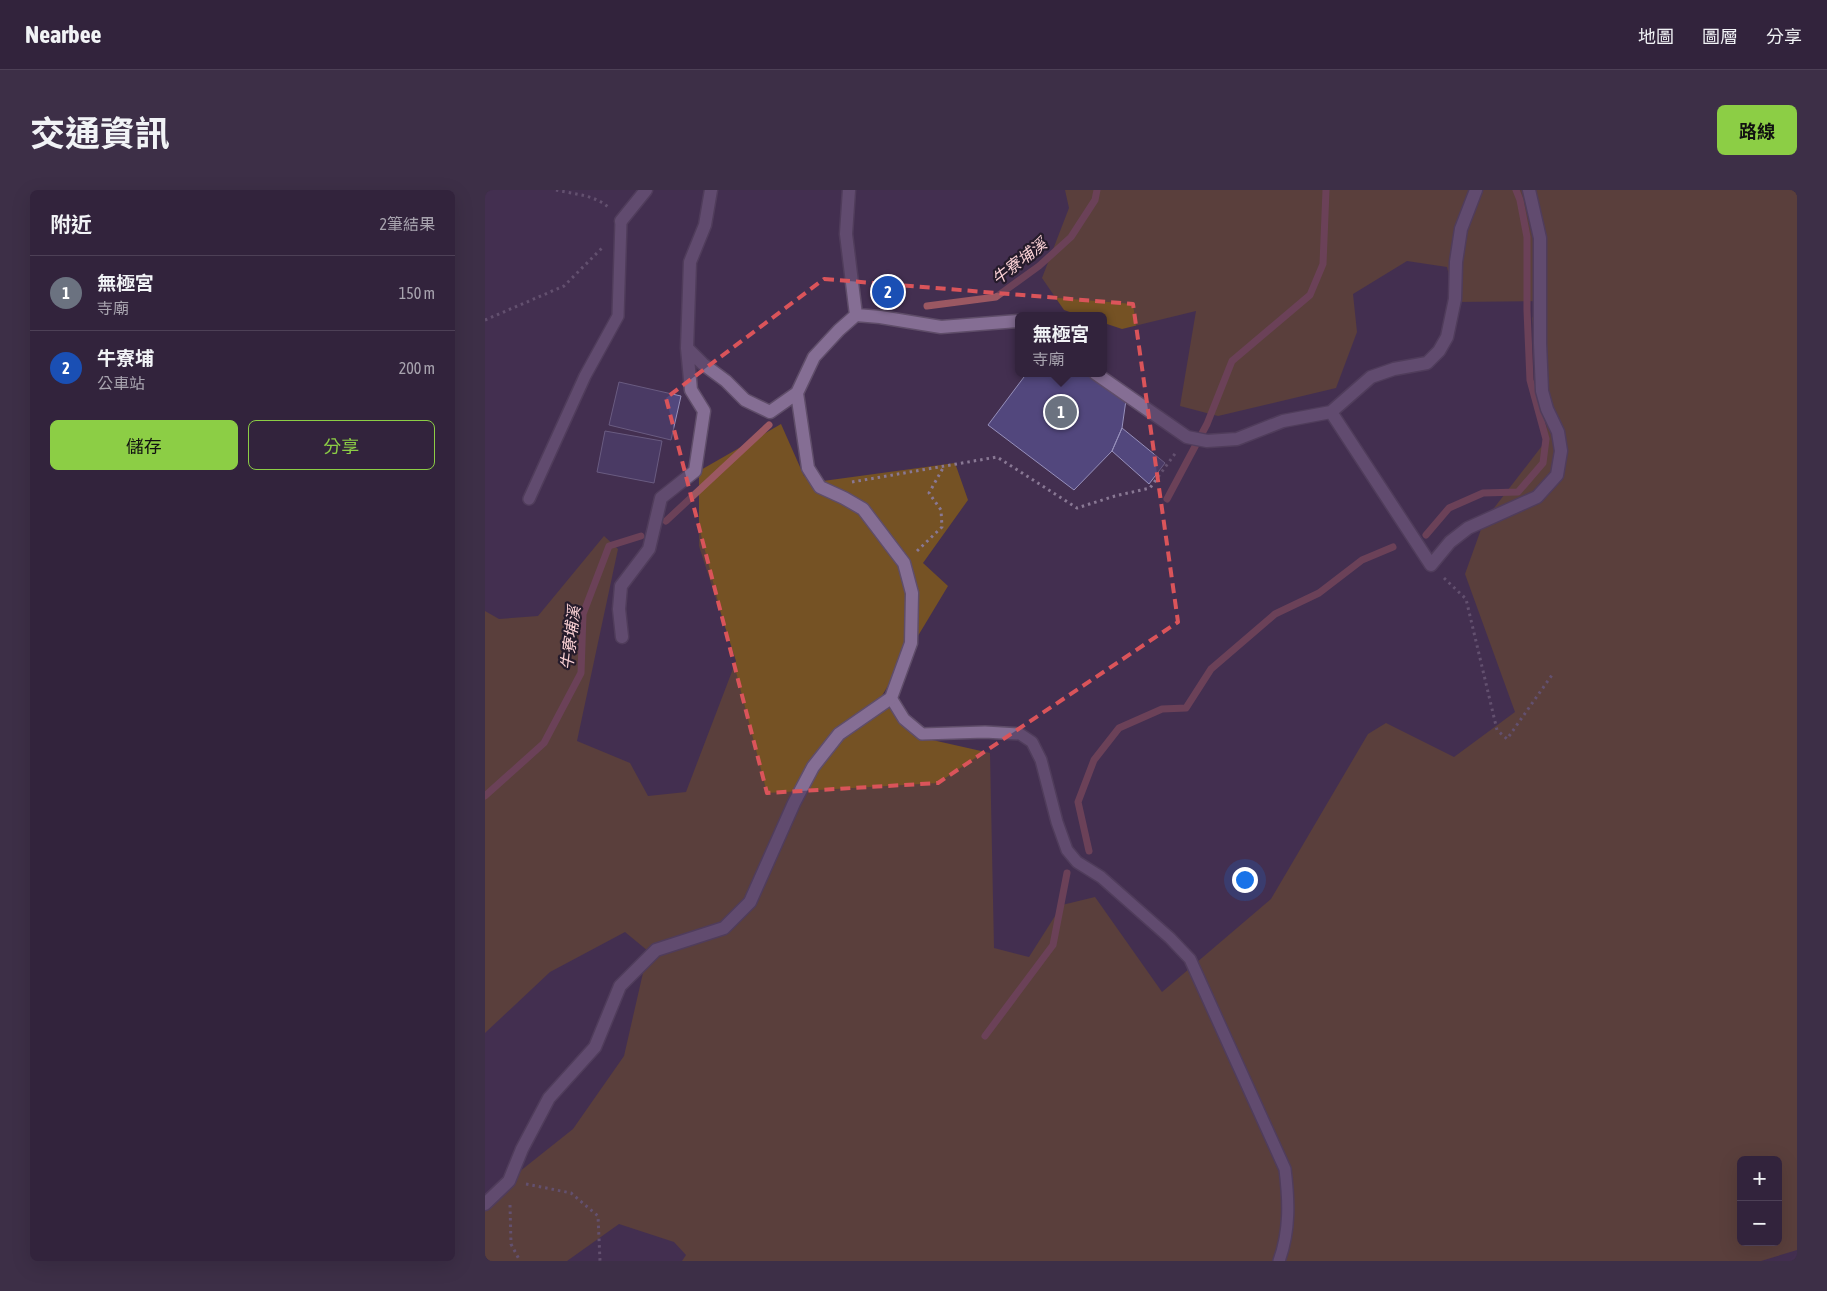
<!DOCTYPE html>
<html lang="zh-TW">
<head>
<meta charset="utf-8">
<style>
  :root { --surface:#32233c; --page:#3d2f47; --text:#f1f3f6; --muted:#a8a4af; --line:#4d4056; --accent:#8cce45 }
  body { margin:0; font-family:"Asap Condensed","Noto Sans TC",sans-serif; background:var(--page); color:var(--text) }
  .controls { position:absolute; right:15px; bottom:15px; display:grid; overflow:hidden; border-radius:8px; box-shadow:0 5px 20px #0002 }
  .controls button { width:45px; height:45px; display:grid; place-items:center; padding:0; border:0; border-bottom:1px solid var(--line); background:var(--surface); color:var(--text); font:25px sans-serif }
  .you { position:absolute; left:759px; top:689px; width:18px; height:18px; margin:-12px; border:4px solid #fff; border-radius:50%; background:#1a73e8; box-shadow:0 0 0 8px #1a73e833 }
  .badge { display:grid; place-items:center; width:32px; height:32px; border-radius:50%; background:var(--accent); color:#fff; font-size:16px; font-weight:700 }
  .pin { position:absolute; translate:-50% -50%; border:2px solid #fff; box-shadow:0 1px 5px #0006 }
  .popup { position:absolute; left:530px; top:122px; width:92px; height:65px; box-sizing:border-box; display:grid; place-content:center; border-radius:8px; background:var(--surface); filter:drop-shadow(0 1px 4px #0005); font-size:16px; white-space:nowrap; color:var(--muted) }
  .popup b { font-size:19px; color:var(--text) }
  .popup::after { content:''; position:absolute; left:50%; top:100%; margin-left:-10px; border:10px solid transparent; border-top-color:var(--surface) }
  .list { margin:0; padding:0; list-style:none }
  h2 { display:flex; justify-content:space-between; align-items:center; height:65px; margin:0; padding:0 20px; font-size:21px }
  h2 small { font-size:16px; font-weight:400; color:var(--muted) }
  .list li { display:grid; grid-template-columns:32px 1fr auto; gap:15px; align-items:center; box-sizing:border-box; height:75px; padding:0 20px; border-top:1px solid var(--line) }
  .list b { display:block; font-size:19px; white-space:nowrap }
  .list p { margin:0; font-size:16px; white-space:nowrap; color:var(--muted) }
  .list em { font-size:16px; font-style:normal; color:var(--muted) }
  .actions { display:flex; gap:10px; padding:15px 20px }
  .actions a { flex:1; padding:11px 0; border:1px solid var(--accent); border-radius:8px; text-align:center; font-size:18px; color:var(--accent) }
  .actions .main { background:var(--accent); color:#111 }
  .map { position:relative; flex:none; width:1312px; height:1071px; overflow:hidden; border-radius:8px }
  header { display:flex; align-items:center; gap:30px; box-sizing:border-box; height:70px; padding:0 25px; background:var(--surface); border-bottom:1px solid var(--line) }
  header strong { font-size:24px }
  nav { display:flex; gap:28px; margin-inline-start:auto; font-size:18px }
  .intro { display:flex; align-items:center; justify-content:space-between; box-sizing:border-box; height:120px; padding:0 30px }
  h1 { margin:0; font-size:35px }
  .button { padding:12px 22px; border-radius:8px; background:var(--accent); color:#111; font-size:18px; font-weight:700 }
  main { display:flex; gap:30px; padding:0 30px }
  aside { flex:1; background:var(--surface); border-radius:8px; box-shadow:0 5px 20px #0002 }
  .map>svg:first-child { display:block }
  .green { fill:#755224; fill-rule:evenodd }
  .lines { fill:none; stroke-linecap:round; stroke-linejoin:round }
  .stream { stroke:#9b5862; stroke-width:7 }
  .building { fill:#52477d; stroke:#9790bb }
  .service-casing { stroke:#5f4d69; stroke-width:14 }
  .minor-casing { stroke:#5f4d69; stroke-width:15 }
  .tertiary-casing { stroke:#5f4d69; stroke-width:15 }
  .path { stroke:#897894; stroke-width:3; stroke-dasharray:2.5 4; stroke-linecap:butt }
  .service { stroke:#856e94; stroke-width:11 }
  .minor { stroke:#856e94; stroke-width:12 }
  .tertiary { stroke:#856e94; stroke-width:12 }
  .marked { fill:none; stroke:#da545a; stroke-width:4; stroke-dasharray:10 6; stroke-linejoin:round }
  .labels { text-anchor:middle; stroke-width:4.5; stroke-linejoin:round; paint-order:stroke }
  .water-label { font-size:16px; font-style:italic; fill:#fbd1d5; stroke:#251b2b }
</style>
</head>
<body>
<header>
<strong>Nearbee</strong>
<nav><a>地圖</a><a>圖層</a><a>分享</a></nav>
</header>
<div class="intro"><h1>交通資訊</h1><a class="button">路線</a></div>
<main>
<aside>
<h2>附近<small>2筆結果</small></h2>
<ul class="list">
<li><span class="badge" style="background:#6b7280">1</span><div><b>無極宮</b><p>寺廟</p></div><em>150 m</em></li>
<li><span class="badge" style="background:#1a4fb4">2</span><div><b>牛寮埔</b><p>公車站</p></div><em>200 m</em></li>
</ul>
<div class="actions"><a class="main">儲存</a><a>分享</a></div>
</aside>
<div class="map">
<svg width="1312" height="1071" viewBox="0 0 1312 1071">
  <rect width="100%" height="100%" fill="#432f50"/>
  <path class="green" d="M580,0H1312V1060L1276,1071H197L201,1065L189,1052L134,1034L82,1071H0V1009L88,939L139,866L163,761L140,742L65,782L0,843V421L14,429L53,426L119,346L133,359L92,551L145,573L163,606L201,602L251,471L214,356V281L296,234L319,286L338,291L470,273L483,310L438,373L463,396L395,509L434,547L505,563L509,758L544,767L577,715L610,707L677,802L786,709L883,544L901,533L969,567L1030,522L980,384L999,331L1063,248L1047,128L1059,111L970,112L962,77L922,71L868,104L872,142L851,198L733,226L695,216L711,121L637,139L619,133L618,126H596L579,120L557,88L584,18ZM1256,970H1293V1052H1256Z"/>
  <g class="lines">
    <path class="stream" d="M442,116L511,107L554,76L586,47L610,10L612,0
      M682,309L722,234L747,171L825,105L838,74L841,0
      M181,331L284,235
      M941,345L964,318L998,303L1033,302L1058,273L1061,249L1045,190L1042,120V47L1035,10L1031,0
      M0,606L59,553L96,483L98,424L124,356L156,346
      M604,661L593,612L609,570L634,538L677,519L701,518L726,479L790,424L834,403L877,370L908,357
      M500,846L568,755L582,683"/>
  </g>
  <path class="building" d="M542,183H604L641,210L637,238L627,261L589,300L503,235Z
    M134,192L196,206L186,250L124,235Z
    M637,238L680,273L664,294L627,261Z
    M120,241L177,251L169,293L112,282Z"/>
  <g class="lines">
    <defs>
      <path id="service" d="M44,309L100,186L133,126L136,31
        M406,508L419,529L437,544L500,542L535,544L547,552L556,570L572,632L582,660L592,672L616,687L685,748L705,769L800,979C804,1011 805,1041 794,1071"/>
      <path id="minor" d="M364,0L361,44L371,125
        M202,158L218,174L241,191L260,210L285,222L312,203
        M610,183L702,247L722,251L752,249L798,231L846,222L886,187L909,179L942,173L954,161L962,147L970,109L971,72L976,39L991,0
        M846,222L946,375L965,352L983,338L1052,307L1072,285L1076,261L1073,242L1062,219L1057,201L1055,153V48L1044,0
        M137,447L134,419L136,396L164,359L176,308L210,281L219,221L206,200L202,158L205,72L220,35L226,0
        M0,1014L24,991L37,959L64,908L110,857L135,796L171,760L239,738L265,712L309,613L328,577L354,544L406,508L426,453L427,403L419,373L378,319L359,308L335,297L323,278L312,203L329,167L354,140L371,125L395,127L456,137L534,131"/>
      <path id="tertiary" d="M136,31L161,0"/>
    </defs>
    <use href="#service" class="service-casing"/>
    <use href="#minor" class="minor-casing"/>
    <use href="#tertiary" class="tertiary-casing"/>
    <path class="path" d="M71,0C88,4 111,5 124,18
      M0,130L79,96L117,58
      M367,292L512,267L592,318L630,306L665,298L692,261
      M432,361L457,337L456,320L444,303L458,278
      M959,388L981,409L1012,540L1022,549L1067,485
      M41,994L86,1003L113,1026L115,1071
      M25,1015L26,1054L35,1071"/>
    <use href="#service" class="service"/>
    <use href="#minor" class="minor"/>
    <use href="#tertiary" class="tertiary"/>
  </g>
  <path d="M0 0H1312V1071H0ZM339,89L648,114L693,432L453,593L282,603L181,208Z" fill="#432f50" fill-opacity=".55" fill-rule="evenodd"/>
  <path class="marked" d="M339,89L648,114L693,432L453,593L282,603L181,208Z"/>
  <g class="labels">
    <g class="water-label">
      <text transform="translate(534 71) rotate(-38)" y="6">牛寮埔溪</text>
      <text transform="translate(85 448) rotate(-83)" y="6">牛寮埔溪</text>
    </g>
  </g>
</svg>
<div class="controls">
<button>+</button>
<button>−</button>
</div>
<div class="you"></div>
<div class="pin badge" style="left:576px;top:222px;background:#6b7280">1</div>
<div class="popup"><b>無極宮</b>寺廟</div>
<div class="pin badge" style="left:403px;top:102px;background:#1a4fb4">2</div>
</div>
</main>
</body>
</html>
